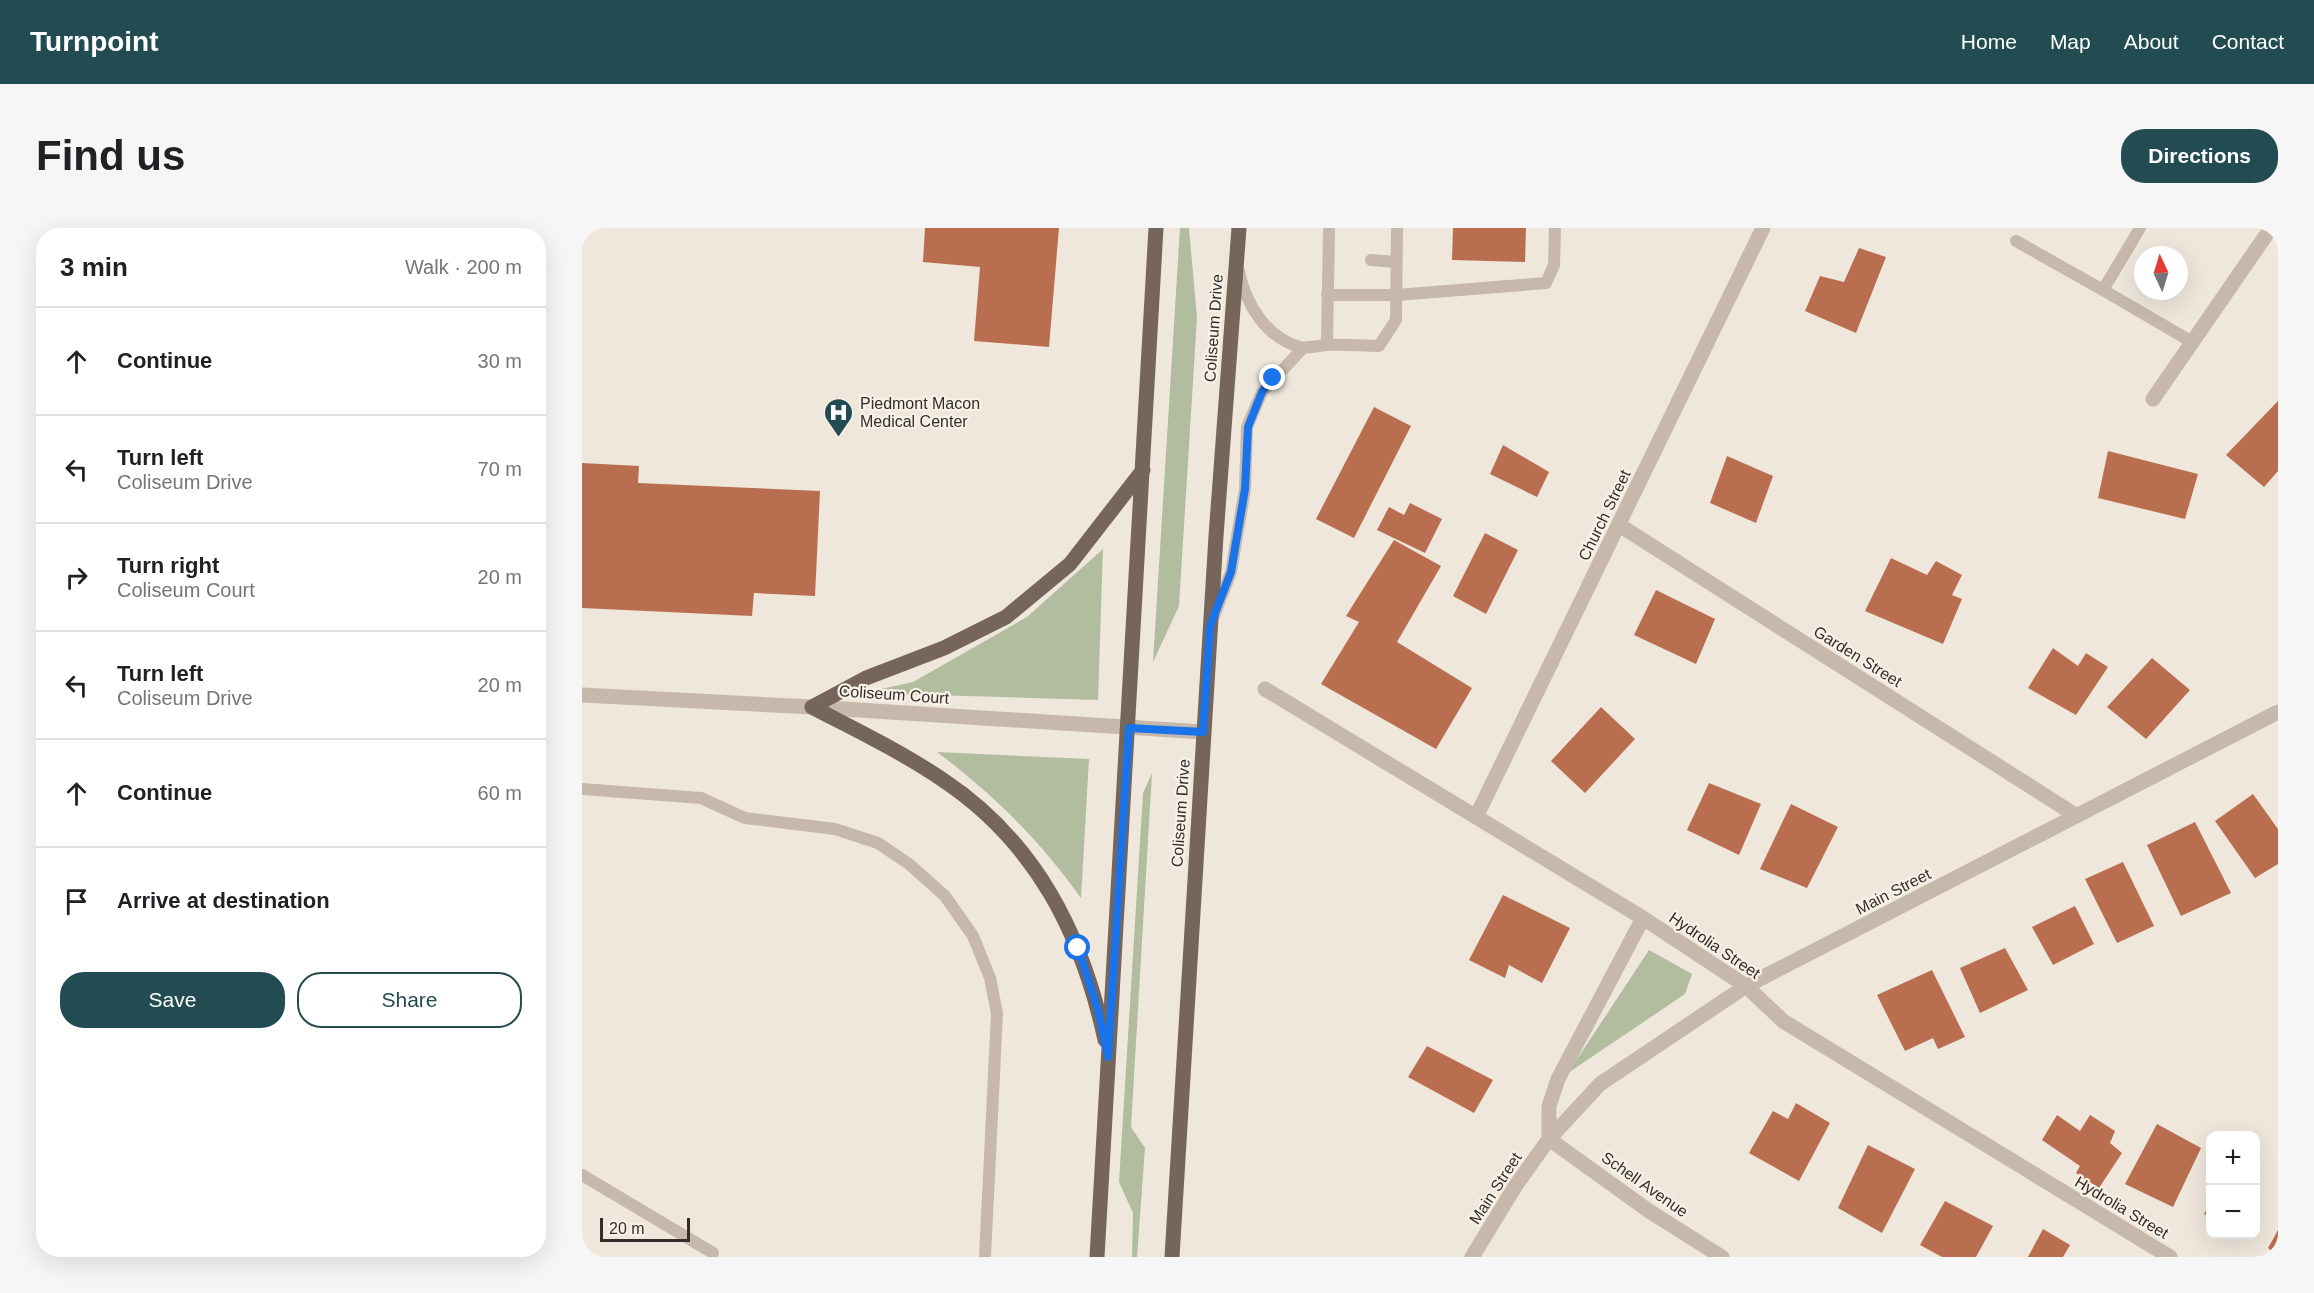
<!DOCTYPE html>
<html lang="en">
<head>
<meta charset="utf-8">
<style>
  :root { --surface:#fff; --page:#f6f6f6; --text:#202124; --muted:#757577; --line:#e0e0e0; --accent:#224c52 }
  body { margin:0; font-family:Helvetica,sans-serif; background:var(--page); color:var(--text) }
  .controls { position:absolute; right:18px; bottom:18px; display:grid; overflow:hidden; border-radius:12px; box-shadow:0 6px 24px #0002 }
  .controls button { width:54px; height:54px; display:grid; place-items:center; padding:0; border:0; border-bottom:2px solid var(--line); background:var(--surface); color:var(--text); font:30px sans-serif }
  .compass { position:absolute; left:1552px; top:18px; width:54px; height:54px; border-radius:50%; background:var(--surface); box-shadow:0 6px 24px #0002; rotate:356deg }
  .scale { position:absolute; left:18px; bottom:15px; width:90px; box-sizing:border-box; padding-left:6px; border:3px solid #342d29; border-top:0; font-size:16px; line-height:21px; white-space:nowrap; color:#342d29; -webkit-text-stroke:4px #f8f1e8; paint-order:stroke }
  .stop { position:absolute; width:18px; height:18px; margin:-14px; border:4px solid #1a73e8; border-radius:50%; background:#fff }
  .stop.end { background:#1a73e8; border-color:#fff; box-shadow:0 2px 6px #0008 }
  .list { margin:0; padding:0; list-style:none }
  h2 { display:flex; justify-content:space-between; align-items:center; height:78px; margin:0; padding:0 24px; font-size:26px }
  h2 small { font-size:20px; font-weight:400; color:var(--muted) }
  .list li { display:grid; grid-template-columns:39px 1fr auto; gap:18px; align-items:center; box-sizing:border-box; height:108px; padding:0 24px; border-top:2px solid var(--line) }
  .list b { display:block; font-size:22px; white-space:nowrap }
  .list p { margin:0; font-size:20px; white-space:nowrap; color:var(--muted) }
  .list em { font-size:20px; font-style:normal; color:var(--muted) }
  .actions { display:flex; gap:12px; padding:18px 24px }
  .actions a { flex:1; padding:14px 0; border:2px solid var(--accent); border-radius:24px; text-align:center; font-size:21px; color:var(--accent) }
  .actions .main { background:var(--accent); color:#fff }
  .icon { flex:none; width:33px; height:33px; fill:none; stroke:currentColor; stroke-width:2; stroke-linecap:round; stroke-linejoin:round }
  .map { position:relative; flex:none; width:1696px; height:1029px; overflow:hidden; border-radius:24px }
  header { display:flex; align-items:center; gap:36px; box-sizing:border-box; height:84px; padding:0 30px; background:var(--accent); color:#fff }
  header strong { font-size:28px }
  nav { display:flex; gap:33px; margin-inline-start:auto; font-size:21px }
  .intro { display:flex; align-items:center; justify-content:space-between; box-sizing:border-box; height:144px; padding:0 36px }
  h1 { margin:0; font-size:42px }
  .button { padding:15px 27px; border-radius:24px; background:var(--accent); color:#fff; font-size:21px; font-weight:700 }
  main { display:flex; gap:36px; padding:0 36px }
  aside { flex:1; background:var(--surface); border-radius:24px; box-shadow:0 6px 24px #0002 }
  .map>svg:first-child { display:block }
  .green { fill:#b1bd9e }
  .building { fill:#ba6e50 }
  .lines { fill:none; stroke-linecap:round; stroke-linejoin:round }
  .lane { stroke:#c6b8aa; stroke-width:12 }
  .street { stroke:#c6b8aa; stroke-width:15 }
  .primary { stroke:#75655b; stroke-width:15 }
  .route { stroke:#1a73e8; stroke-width:8 }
  .labels { text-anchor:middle; stroke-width:4.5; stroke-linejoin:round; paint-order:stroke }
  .street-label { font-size:16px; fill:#342d29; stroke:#f8f1e8 }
  .poi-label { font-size:16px; fill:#342d29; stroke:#f8f1e8; text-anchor:start }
</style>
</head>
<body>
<header>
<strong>Turnpoint</strong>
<nav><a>Home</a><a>Map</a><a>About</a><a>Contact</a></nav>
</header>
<div class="intro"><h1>Find us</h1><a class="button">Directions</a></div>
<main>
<aside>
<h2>3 min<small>Walk · 200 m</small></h2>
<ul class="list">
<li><svg class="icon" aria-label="ahead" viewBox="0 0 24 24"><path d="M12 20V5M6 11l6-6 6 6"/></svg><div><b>Continue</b></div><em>30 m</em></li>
<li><svg class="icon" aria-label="left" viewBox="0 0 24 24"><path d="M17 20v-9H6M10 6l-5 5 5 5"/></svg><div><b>Turn left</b><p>Coliseum Drive</p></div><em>70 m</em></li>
<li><svg class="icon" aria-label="right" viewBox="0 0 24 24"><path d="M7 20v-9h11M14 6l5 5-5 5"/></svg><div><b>Turn right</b><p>Coliseum Court</p></div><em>20 m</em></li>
<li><svg class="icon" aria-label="left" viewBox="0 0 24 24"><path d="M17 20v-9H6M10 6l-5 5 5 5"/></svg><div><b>Turn left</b><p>Coliseum Drive</p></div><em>20 m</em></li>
<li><svg class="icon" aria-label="ahead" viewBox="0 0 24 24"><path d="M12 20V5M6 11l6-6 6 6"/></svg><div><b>Continue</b></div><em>60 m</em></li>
<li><svg class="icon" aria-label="arrive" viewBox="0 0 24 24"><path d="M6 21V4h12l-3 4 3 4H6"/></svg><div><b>Arrive at destination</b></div></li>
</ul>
<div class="actions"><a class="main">Save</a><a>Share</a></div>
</aside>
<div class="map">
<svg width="1696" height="1029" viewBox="0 0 1696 1029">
  <rect width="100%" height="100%" fill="#efe7dc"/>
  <path class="green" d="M598,0H607L615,89L597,378L571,434Z
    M521,321L516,472L281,465L331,454L445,389Z
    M355,524L507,531L499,670C457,611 413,568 355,524Z
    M570,545L549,899L563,920L555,1029H550L551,985L537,954L561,565Z
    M1067,722L1110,746L1103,766L986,845Z"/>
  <path class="building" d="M343,0H477L467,119L392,113L398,39L341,34Z
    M871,0H944L943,34L870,32Z
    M1277,20L1304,29L1274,105L1223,83L1238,48L1262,54Z
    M1696,173V243L1682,259L1644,227Z
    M792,179L829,198L772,310L734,291Z
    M921,217L967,244L955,269L908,246Z
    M1526,223L1616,246L1603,291L1516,270Z
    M1145,228L1191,248L1174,295L1128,275Z
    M0,235L57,238L56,255L238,263L233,368L172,365L170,388L0,380Z
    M828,275L860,291L843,325L795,302L807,279L822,287Z
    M903,305L936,322L904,386L871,368Z
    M812,312L859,338L815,414L890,460L854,521L739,456L777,394L764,388Z
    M1309,330L1345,347L1354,333L1380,347L1370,367L1380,371L1361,416L1283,383Z
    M1074,362L1133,391L1114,436L1052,407Z
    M1471,420L1496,438L1504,425L1526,439L1494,487L1446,460Z
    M1570,430L1608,462L1564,511L1525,479Z
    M1019,479L1053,511L1003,565L969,533Z
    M1127,555L1179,576L1157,627L1105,602Z
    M1671,566L1696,601V636L1673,650L1633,593Z
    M1209,576L1256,599L1225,660L1178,641Z
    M1613,594L1649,665L1599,688L1565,617Z
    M1541,634L1572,698L1535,715L1503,651Z
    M921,667L988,700L960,755L927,737L923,750L887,732Z
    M1493,678L1512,716L1471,737L1450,699Z
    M1423,720L1446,762L1398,785L1378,740Z
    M1350,742L1383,809L1356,821L1351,810L1323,823L1295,767Z
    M845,818L911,852L892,885L826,849Z
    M1214,875L1248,895L1217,953L1167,925L1191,883L1206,891Z
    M1475,887L1498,903L1508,887L1533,903L1528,915L1540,925L1517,960L1494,945L1498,938L1460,912Z
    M1575,896L1619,920L1591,979L1543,956Z
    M1286,917L1333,941L1300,1005L1256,980Z
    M1363,973L1411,998L1394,1029H1360L1338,1017Z
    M1628,975V989L1622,986Z
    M1461,1001L1488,1017L1481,1029H1446Z
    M1696,1002V1027L1686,1020Z"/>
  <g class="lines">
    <path class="lane" d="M1434,13L1521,62L1558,0
      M789,32L814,34
      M657,43C663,75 684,110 718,119C727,121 737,117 746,117C763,116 780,118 797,118L814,92L815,0
      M1521,62L1610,114
      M745,67H815L964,55L972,37L973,0
      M745,117L747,0
      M632,388L649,344L663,261L665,199L680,164L721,120
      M0,561L119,570L163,590L253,601L296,615L327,636L363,668L391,708L408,750L415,785L403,1029
      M0,947L131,1025"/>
    <path class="street" d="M1571,171L1689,0
      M1037,297L1495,588
      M683,461L1061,690L1164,758L1201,793L1588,1029
      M0,467L230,479L621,504
      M894,589L1181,0
      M1061,690L976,851L967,878V911L1067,983L1140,1029
      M890,1029L934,957L967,911L1018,856L1164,758L1696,484"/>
    <path class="primary" d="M230,479C274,502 320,524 361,552C454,614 500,706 523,812
      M230,479L284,450L362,420L424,389L488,336L561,242
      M515,1029L574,0
      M590,1029L634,308L657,0"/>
  </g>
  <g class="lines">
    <path class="route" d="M496,720L516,782L526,829L547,500L621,504L628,398L649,344L663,261L666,199L680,164L691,150"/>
  </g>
  <defs>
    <symbol id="hospital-pin" viewBox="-11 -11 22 30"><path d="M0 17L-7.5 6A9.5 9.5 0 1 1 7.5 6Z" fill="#224c52" stroke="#f8f1e8"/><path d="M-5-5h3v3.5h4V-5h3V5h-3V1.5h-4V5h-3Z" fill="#fff"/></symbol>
  </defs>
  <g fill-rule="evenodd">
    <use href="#hospital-pin" x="240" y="168" width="33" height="45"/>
  </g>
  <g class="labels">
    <g class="street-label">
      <text transform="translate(631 100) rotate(-86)" y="6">Coliseum Drive</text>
      <text transform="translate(1022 287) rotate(-64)" y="6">Church Street</text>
      <text transform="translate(1276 428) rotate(32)" y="6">Garden Street</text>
      <text transform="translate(312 466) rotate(4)" y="6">Coliseum Court</text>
      <text transform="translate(598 585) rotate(-86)" y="6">Coliseum Drive</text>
      <text transform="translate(1311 663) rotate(-27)" y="6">Main Street</text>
      <text transform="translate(1133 717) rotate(34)" y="6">Hydrolia Street</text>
      <text transform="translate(1063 956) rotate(35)" y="6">Schell Avenue</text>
      <text transform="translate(913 960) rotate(-57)" y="6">Main Street</text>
      <text transform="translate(1540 979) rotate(31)" y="6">Hydrolia Street</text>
    </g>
    <g class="poi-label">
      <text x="278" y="181">Piedmont Macon<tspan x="278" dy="18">Medical Center</tspan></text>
    </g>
  </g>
</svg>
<div class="controls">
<button>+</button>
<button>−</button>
</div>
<svg class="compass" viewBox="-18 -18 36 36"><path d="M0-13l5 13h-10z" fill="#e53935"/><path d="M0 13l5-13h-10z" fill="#757577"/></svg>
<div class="scale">20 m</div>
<div class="stop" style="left:496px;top:720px"></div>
<div class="stop end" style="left:691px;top:150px"></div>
</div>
</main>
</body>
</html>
